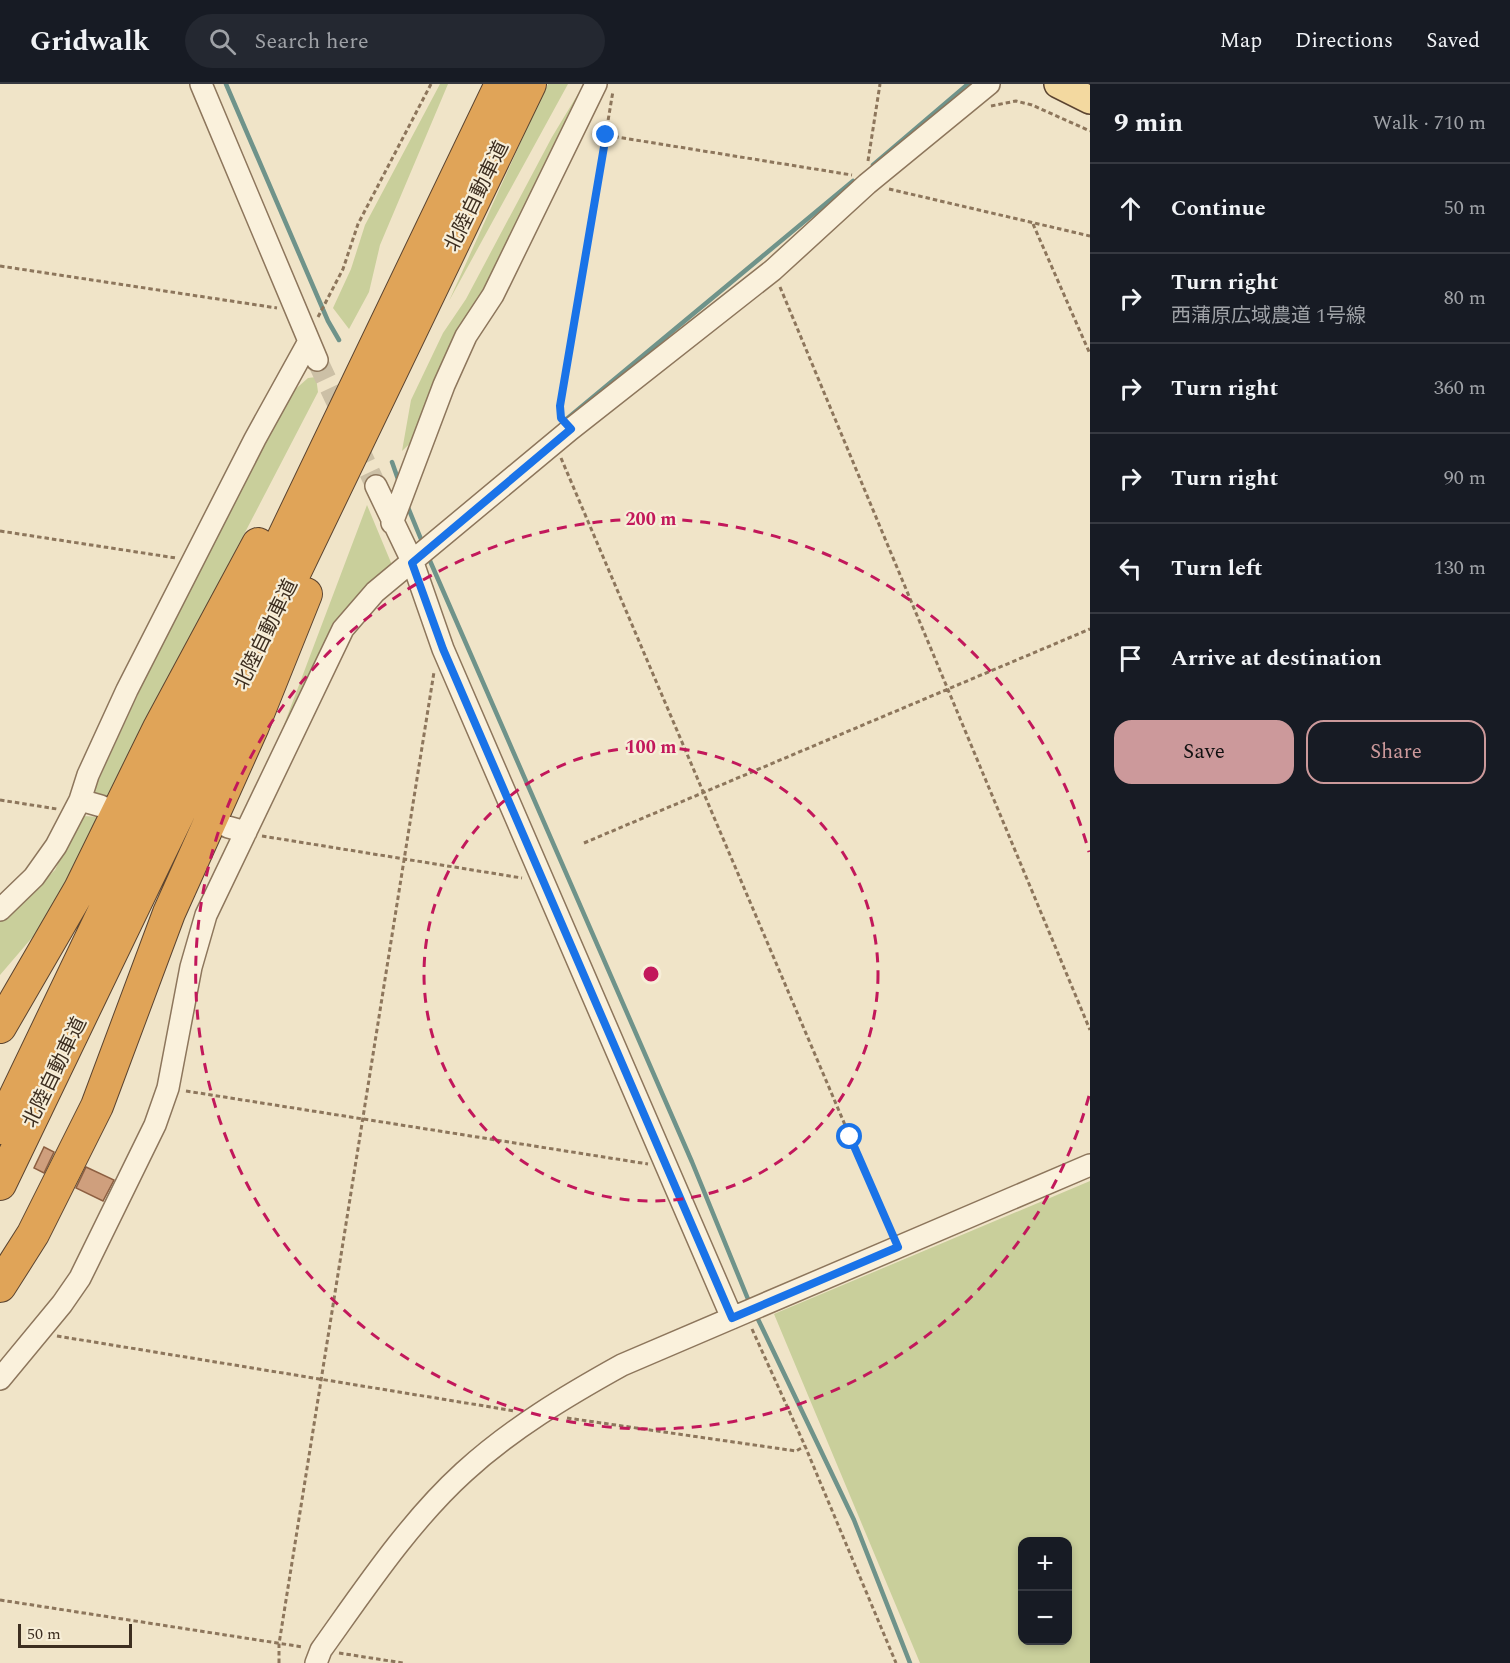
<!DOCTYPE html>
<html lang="en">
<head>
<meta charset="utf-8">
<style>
  :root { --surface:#171b24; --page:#242831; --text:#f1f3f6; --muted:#9ea1a6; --line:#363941; --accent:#cc999b }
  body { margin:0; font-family:Spectral,"Noto Sans JP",serif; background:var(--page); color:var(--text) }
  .controls { position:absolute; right:18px; bottom:18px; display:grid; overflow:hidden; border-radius:12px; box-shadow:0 3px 9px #0003 }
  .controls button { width:54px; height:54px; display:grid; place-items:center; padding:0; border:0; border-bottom:2px solid var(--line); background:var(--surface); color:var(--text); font:30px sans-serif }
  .scale { position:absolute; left:18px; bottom:15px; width:114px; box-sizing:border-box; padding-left:6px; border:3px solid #3d2e20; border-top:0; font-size:16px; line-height:21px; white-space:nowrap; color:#3d2e20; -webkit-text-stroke:4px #f7eed8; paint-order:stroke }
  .stop { position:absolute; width:18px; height:18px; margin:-14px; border:4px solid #1a73e8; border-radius:50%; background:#fff }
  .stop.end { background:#1a73e8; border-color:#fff; box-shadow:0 2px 6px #0008 }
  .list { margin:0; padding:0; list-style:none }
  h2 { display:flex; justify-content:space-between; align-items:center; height:78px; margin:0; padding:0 24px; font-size:26px }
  h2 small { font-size:20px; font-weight:400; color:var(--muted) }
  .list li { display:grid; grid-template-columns:39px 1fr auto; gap:18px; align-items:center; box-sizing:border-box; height:90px; padding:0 24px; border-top:2px solid var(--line) }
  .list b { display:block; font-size:22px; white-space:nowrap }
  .list p { margin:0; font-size:20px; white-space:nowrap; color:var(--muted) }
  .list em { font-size:20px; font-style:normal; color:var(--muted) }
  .actions { display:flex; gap:12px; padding:18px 24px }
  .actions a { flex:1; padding:14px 0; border:2px solid var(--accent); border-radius:18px; text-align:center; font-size:21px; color:var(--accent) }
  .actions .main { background:var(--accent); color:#111 }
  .icon { flex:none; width:33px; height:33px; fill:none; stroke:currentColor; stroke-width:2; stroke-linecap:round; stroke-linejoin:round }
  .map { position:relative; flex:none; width:1090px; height:1579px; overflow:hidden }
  header { display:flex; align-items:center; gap:36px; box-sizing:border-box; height:84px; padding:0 30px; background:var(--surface); border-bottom:2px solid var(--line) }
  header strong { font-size:28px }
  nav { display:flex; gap:33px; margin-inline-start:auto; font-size:21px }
  .search { width:420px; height:54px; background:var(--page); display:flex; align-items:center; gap:15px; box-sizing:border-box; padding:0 21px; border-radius:33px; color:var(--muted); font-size:22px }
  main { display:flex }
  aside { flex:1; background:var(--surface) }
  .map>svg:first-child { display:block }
  .green { fill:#c9cf9b; fill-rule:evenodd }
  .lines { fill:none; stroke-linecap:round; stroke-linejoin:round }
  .stream { stroke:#6f938a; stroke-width:4.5 }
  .building { fill:#cf9f7d; stroke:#8d5f41; stroke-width:1.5 }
  .minor-tunnel { stroke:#ccc0a6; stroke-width:21; stroke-dasharray:21 10; stroke-linecap:butt }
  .minor-casing { stroke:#8d765c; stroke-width:24 }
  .major-casing { stroke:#5b4430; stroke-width:30 }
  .highway-casing { stroke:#5b4430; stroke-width:34 }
  .path { stroke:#8d765c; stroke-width:3; stroke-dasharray:4.5 3; stroke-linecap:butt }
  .minor { stroke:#faf1dc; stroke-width:21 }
  .major { stroke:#f3d9a0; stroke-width:27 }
  .highway { stroke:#e0a458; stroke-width:32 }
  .route { stroke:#1a73e8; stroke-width:8 }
  .ring { fill:none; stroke:#c2185b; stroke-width:3; stroke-dasharray:10 8 }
  .labels { text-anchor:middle; stroke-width:4.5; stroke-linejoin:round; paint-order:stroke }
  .street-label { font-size:20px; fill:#3d2e20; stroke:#f7eed8 }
  .centre { fill:#c2185b; stroke:#f7eed8; stroke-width:3 }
  .ring-label { font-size:18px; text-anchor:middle; font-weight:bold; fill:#c2185b; stroke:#f7eed8; stroke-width:4.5; stroke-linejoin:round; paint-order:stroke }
</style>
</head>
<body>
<header>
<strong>Gridwalk</strong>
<div class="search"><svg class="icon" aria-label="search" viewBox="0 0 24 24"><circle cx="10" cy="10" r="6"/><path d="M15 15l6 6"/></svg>Search here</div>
<nav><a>Map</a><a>Directions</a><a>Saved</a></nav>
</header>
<main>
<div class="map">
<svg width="1090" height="1579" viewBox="0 0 1090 1579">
  <rect width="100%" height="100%" fill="#f0e4c8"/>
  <path class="green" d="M440,0H448L380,161L369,208L349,245L333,224L351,185L365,141Z
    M548,0H568L449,217L537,22Z
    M584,0H589L420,350L402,367L411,316L443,249L466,215L552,53Z
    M316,293L318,308L107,714L97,715L94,706L174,532L290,310L308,294Z
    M367,421L392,481L279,654Z
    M84,732L100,733L54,828L0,891V838L55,786L77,739Z
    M1090,1097V1579H920L774,1230ZM1022,1458H1068V1556H1022Z"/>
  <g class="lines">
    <path class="stream" d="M226,0L328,237L339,256
      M873,81L968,0
      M563,338L853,97
      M392,378L399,398
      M407,421L423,460
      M427,470L692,1078L750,1220
      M756,1231L854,1436L910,1579"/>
  </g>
  <path class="building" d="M44,1063L54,1068L44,1089L34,1084Z
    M86,1083L114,1096L103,1117L76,1104Z"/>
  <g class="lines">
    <path class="minor-tunnel" d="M317,276L376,402"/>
    <defs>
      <path id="minor" d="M201,0L317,276
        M376,402L413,479L443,565L732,1234
        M392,439L444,301L466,252L493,211L596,0
        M80,716L101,722
        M228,743L246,748
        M0,826L34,793L56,762L80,716L88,691L127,606L255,355L308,259
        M0,1295L62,1220L80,1194L155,1041L168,1004L191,883L206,831L343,545L375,508L571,345L773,186L867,100L989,0
        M316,1579L321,1566C364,1506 409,1438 464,1388C511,1345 566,1312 622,1281L1090,1081"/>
      <path id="major" d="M1058,0L1090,16"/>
      <path id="highway" d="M0,943L80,805L159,644L258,460
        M0,1044L501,0
        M0,1100L530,0
        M0,1202L33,1150L97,1022L169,829L253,642L306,510"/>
    </defs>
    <use href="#minor" class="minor-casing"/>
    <use href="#major" class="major-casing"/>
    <use href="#highway" class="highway-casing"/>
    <path class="path" d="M991,22L1016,17L1032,21L1090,47
      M592,49L852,91
      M868,77L880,0
      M889,105L1090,152
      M1033,140L1090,270
      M0,182L277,224
      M780,203L1090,946
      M318,233L343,185L358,140L431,0
      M561,332L560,323L613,7
      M561,374L891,1149
      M0,447L176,474
      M0,716L57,725
      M262,752L522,794
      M584,759L1090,545
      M186,1007L648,1080
      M752,1245L805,1362L896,1579
      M57,1252L515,1327
      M567,1334L796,1367L805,1362
      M0,1516L303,1563
      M339,1569L403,1579
      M279,1579V1560L434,588"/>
    <use href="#minor" class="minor"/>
    <use href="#major" class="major"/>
    <use href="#highway" class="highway"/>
  </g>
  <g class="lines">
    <path class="route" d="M606,51L560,322L561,334L571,345L412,479L443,565L732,1234L898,1163L850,1053"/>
  </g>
  <g class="ring">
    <circle cx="651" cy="890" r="227"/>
    <path d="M1089 1012A455 455 0 1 1 1089 768"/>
  </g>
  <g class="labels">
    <g class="street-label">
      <text transform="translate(476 112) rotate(-64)" y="7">北陸自動車道</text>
      <text transform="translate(265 550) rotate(-64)" y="7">北陸自動車道</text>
      <text transform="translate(54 988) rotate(-64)" y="7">北陸自動車道</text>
    </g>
  </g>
  <circle cx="651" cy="890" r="9" class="centre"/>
  <g class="ring-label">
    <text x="651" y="441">200 m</text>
    <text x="651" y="669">100 m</text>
  </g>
</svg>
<div class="controls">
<button>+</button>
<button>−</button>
</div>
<div class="scale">50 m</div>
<div class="stop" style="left:850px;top:1053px"></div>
<div class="stop end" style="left:606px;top:51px"></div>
</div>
<aside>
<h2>9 min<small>Walk · 710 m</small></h2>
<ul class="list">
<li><svg class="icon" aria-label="ahead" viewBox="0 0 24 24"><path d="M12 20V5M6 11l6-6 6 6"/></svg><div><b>Continue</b></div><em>50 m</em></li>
<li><svg class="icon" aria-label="right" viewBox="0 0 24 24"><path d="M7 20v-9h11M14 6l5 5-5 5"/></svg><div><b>Turn right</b><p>西蒲原広域農道 1号線</p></div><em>80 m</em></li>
<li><svg class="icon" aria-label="right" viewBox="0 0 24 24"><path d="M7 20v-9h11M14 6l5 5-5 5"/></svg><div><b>Turn right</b></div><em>360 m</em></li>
<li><svg class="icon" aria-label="right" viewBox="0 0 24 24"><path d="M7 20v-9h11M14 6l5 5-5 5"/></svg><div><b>Turn right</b></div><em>90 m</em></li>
<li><svg class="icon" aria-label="left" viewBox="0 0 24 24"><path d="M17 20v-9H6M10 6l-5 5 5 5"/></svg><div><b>Turn left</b></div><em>130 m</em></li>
<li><svg class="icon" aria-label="arrive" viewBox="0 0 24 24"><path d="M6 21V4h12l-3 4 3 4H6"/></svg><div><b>Arrive at destination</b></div></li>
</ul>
<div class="actions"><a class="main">Save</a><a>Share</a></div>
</aside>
</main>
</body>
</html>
